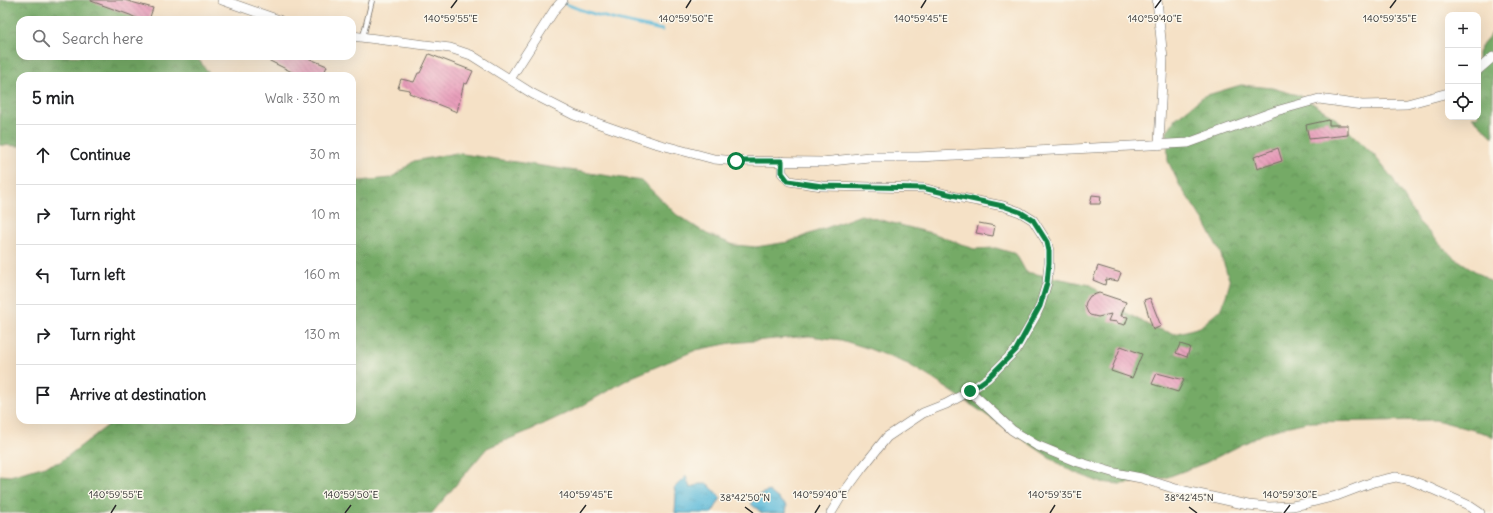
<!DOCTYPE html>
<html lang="en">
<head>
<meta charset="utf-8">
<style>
  :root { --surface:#fff; --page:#f2f2f2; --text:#202124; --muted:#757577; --line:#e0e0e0 }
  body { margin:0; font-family:Delius,sans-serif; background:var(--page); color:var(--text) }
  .controls { position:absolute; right:12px; top:12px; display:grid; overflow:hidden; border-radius:8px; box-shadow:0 4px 16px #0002 }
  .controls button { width:36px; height:36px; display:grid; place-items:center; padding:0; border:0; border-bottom:1px solid var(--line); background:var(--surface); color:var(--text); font:20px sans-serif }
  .stop { position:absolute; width:12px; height:12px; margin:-9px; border:3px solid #0b8043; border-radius:50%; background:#fff }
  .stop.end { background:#0b8043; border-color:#fff; box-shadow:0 1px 4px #0008 }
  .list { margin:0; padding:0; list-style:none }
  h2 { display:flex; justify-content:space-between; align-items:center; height:52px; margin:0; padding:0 16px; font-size:17px }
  h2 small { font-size:13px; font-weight:400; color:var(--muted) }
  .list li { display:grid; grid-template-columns:26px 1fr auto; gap:12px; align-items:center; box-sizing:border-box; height:60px; padding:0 16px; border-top:1px solid var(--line) }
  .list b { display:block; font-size:15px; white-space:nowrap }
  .list em { font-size:13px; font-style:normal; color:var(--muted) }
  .icon { flex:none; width:22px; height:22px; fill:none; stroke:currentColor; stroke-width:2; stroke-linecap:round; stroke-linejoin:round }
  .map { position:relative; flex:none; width:1493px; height:513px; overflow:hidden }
  .search { position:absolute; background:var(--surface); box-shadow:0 4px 16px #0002; left:16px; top:16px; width:340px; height:44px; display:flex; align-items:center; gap:10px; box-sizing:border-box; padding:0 14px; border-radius:12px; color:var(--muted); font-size:15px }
  .panel { position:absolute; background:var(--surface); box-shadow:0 4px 16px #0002; left:16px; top:72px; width:340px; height:352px; border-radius:12px }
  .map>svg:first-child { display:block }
  .forest { fill:url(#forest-crowns); stroke:#506a48 }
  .water { fill:url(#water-ripples); stroke:#437282 }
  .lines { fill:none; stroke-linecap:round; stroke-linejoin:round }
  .stream { stroke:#5bbad9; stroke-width:3 }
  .building { fill:url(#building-back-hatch) }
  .lane-casing { stroke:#726b61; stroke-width:6 }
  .street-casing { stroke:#726b61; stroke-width:10 }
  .lane { stroke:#fff; stroke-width:4.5 }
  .street { stroke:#fff; stroke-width:9 }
  .route { stroke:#0b8043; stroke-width:5 }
  .ticks { fill:none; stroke:#2b2b2b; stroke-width:1.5 }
  .ticks-label { font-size:10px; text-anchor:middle; fill:#2b2b2b; stroke:#fbf7ec; stroke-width:3; stroke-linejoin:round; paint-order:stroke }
</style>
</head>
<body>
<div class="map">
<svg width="1493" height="513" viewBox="0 0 1493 513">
  <defs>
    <pattern id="forest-crowns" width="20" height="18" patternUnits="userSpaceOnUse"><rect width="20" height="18" fill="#75aa66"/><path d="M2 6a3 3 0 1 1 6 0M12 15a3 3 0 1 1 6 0" fill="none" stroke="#608b54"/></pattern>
    <pattern id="water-ripples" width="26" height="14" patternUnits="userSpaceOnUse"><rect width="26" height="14" fill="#5bbad9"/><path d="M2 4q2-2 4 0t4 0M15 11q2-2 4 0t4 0" fill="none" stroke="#4b97b0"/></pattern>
    <pattern id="building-back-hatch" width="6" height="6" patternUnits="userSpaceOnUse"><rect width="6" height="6" fill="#e89bb9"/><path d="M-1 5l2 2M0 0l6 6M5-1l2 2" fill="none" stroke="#bc7f97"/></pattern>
  </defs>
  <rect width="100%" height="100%" fill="#fbf7ec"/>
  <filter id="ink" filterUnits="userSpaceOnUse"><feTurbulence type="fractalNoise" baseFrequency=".025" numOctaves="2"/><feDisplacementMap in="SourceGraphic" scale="8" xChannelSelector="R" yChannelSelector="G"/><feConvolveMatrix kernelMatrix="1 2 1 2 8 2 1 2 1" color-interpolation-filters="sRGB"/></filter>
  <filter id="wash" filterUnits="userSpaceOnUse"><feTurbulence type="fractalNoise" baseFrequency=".012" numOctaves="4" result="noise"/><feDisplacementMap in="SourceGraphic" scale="16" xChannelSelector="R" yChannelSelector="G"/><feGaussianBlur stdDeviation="0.9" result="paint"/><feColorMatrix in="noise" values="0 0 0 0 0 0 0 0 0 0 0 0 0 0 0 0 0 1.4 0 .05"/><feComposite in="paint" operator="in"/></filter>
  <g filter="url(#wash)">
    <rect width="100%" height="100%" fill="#f5e1c6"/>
    <path class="forest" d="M0,0H101L150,20H20V56H196L211,76H20V146L0,145Z
      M1493,32V137L1472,117H1478V53L1483,43Z
      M1241,85L1272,88L1301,96L1334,117L1374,155L1393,179L1418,221L1452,256L1493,283V438L1488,434L1436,420L1307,422L1285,427L1265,433L1205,463L1165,478L1141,482L1120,484L1099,482L1076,473L1061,465L933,379L908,364L867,348L841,340L809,336L731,343L696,350L632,377L580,407L526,432L487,448L432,513H0V475L10,476L60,462L115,420H352V181H360L391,178L414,161L456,153L642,181L677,215L707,234L734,245L756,247L788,242L861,215L935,234L974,249L996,248L1016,254L1026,272L1091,285L1119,309L1152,327L1175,334L1200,327L1220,310L1226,296L1230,282L1220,252L1205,223L1180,186L1168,161L1167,132L1175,119L1204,96Z"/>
    <path class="water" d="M686,476L690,488L699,484H708L721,498L712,513H675L676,495L674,488Z
      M769,491L787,506L786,513H762L751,504L757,495Z"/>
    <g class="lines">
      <path class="stream" d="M557,0C588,15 628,23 662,30"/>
    </g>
    <g id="blocks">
      <path class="building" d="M91,0H124L153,8L149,20H140L130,15L91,1Z
        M429,54L473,71L467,84L464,83L457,112L409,93L410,90L398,88L401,79L414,82L418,73H420Z
        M260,56H303L327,66L323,76H304L292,72Z
        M1329,120V125H1348V135L1309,139L1306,125Z
        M1278,148L1282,161L1257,169L1254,157Z
        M1092,195L1101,196L1100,204H1090Z
        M979,223L995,226L993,236L976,233Z
        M1098,266L1121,273L1118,281L1106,279L1105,285L1093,280Z
        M1099,293L1126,302L1121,316L1128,317L1125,325L1117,323L1118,322L1108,321L1111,314L1098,317L1090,315L1088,313L1085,306L1086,302L1090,296Z
        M1150,298L1161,326L1153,330L1144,300Z
        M1180,344L1190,347L1187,357L1176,353Z
        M1121,346L1142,354L1132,378L1111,371Z
        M1157,373L1184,380L1178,392L1152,384Z"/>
    </g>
  </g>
  <g filter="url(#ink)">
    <use href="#blocks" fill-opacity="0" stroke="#726b61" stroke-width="1"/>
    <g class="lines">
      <defs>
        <path id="lane" d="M363,37L372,0"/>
        <path id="street" d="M222,0L279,20
          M1157,0L1163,59L1159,145
          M352,36L450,48L471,55L533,94L574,115L654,143L714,159L736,161L822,162L869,157H918L1188,143L1276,111L1319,99L1362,105L1407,104L1448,93
          M1478,70L1493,57
          M510,79L555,9L563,0
          M782,161V173L789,181L822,186L923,188L957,197L1003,206L1020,212L1033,220L1047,242L1049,251V263L1047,283L1040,306L1036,315L1016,350L988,378L970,391L946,404L923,413L887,437L862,468L840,498L831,513
          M970,391L1012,430L1036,445L1075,461L1115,473L1141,478L1176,489L1248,505L1269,507L1292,506L1308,503L1336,496L1373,482L1396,477L1410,480L1432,489L1468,505L1480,513"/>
      </defs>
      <use href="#lane" class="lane-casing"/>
      <use href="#street" class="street-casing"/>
      <use href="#lane" class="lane"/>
      <use href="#street" class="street"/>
    </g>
  </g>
  <g class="lines" filter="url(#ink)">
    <path class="route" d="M736,161H782V173L788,181L822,186L923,188L957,196L1003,206L1020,212L1033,220L1047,242L1049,251V263L1047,283L1040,306L1016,350L988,378L970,391"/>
  </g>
  <path class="ticks" d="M451,8L457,0M686,8L691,0M921,8L926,0M1155,8L1161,0M1390,8L1396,0M745,507L753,513M1189,507L1197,513M111,513L116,505M345,513L351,505M580,513L586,505M815,513L820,505M1050,513L1055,505M1284,513L1290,505"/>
  <g class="ticks-label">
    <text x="451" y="22">140°59'55"E</text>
    <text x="686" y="22">140°59'50"E</text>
    <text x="921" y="22">140°59'45"E</text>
    <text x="1155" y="22">140°59'40"E</text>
    <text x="1390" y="22">140°59'35"E</text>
    <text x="116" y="498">140°59'55"E</text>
    <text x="351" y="498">140°59'50"E</text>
    <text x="586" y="498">140°59'45"E</text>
    <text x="820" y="498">140°59'40"E</text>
    <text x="1055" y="498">140°59'35"E</text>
    <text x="1290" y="498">140°59'30"E</text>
    <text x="745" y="501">38°42'50"N</text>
    <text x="1189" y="501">38°42'45"N</text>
  </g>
</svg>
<div class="controls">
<button>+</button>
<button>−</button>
<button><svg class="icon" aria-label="locate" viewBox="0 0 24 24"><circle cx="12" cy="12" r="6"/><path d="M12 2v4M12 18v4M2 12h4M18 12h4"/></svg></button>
</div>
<div class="stop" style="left:736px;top:161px"></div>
<div class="stop end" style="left:970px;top:391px"></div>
<div class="search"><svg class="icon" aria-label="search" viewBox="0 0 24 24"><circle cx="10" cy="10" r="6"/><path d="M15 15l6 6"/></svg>Search here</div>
<section class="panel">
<h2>5 min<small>Walk · 330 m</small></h2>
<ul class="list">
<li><svg class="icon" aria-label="ahead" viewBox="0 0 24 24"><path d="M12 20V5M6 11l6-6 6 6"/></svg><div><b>Continue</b></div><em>30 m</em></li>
<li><svg class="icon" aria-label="right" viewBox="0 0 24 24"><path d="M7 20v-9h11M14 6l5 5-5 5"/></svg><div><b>Turn right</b></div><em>10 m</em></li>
<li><svg class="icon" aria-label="left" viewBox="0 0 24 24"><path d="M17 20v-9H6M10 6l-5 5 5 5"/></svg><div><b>Turn left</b></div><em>160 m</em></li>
<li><svg class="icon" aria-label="right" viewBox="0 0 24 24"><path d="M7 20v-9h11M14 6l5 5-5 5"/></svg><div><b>Turn right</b></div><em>130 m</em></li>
<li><svg class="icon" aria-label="arrive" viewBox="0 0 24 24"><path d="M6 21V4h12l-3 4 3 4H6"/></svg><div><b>Arrive at destination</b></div></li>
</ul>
</section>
</div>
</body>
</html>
